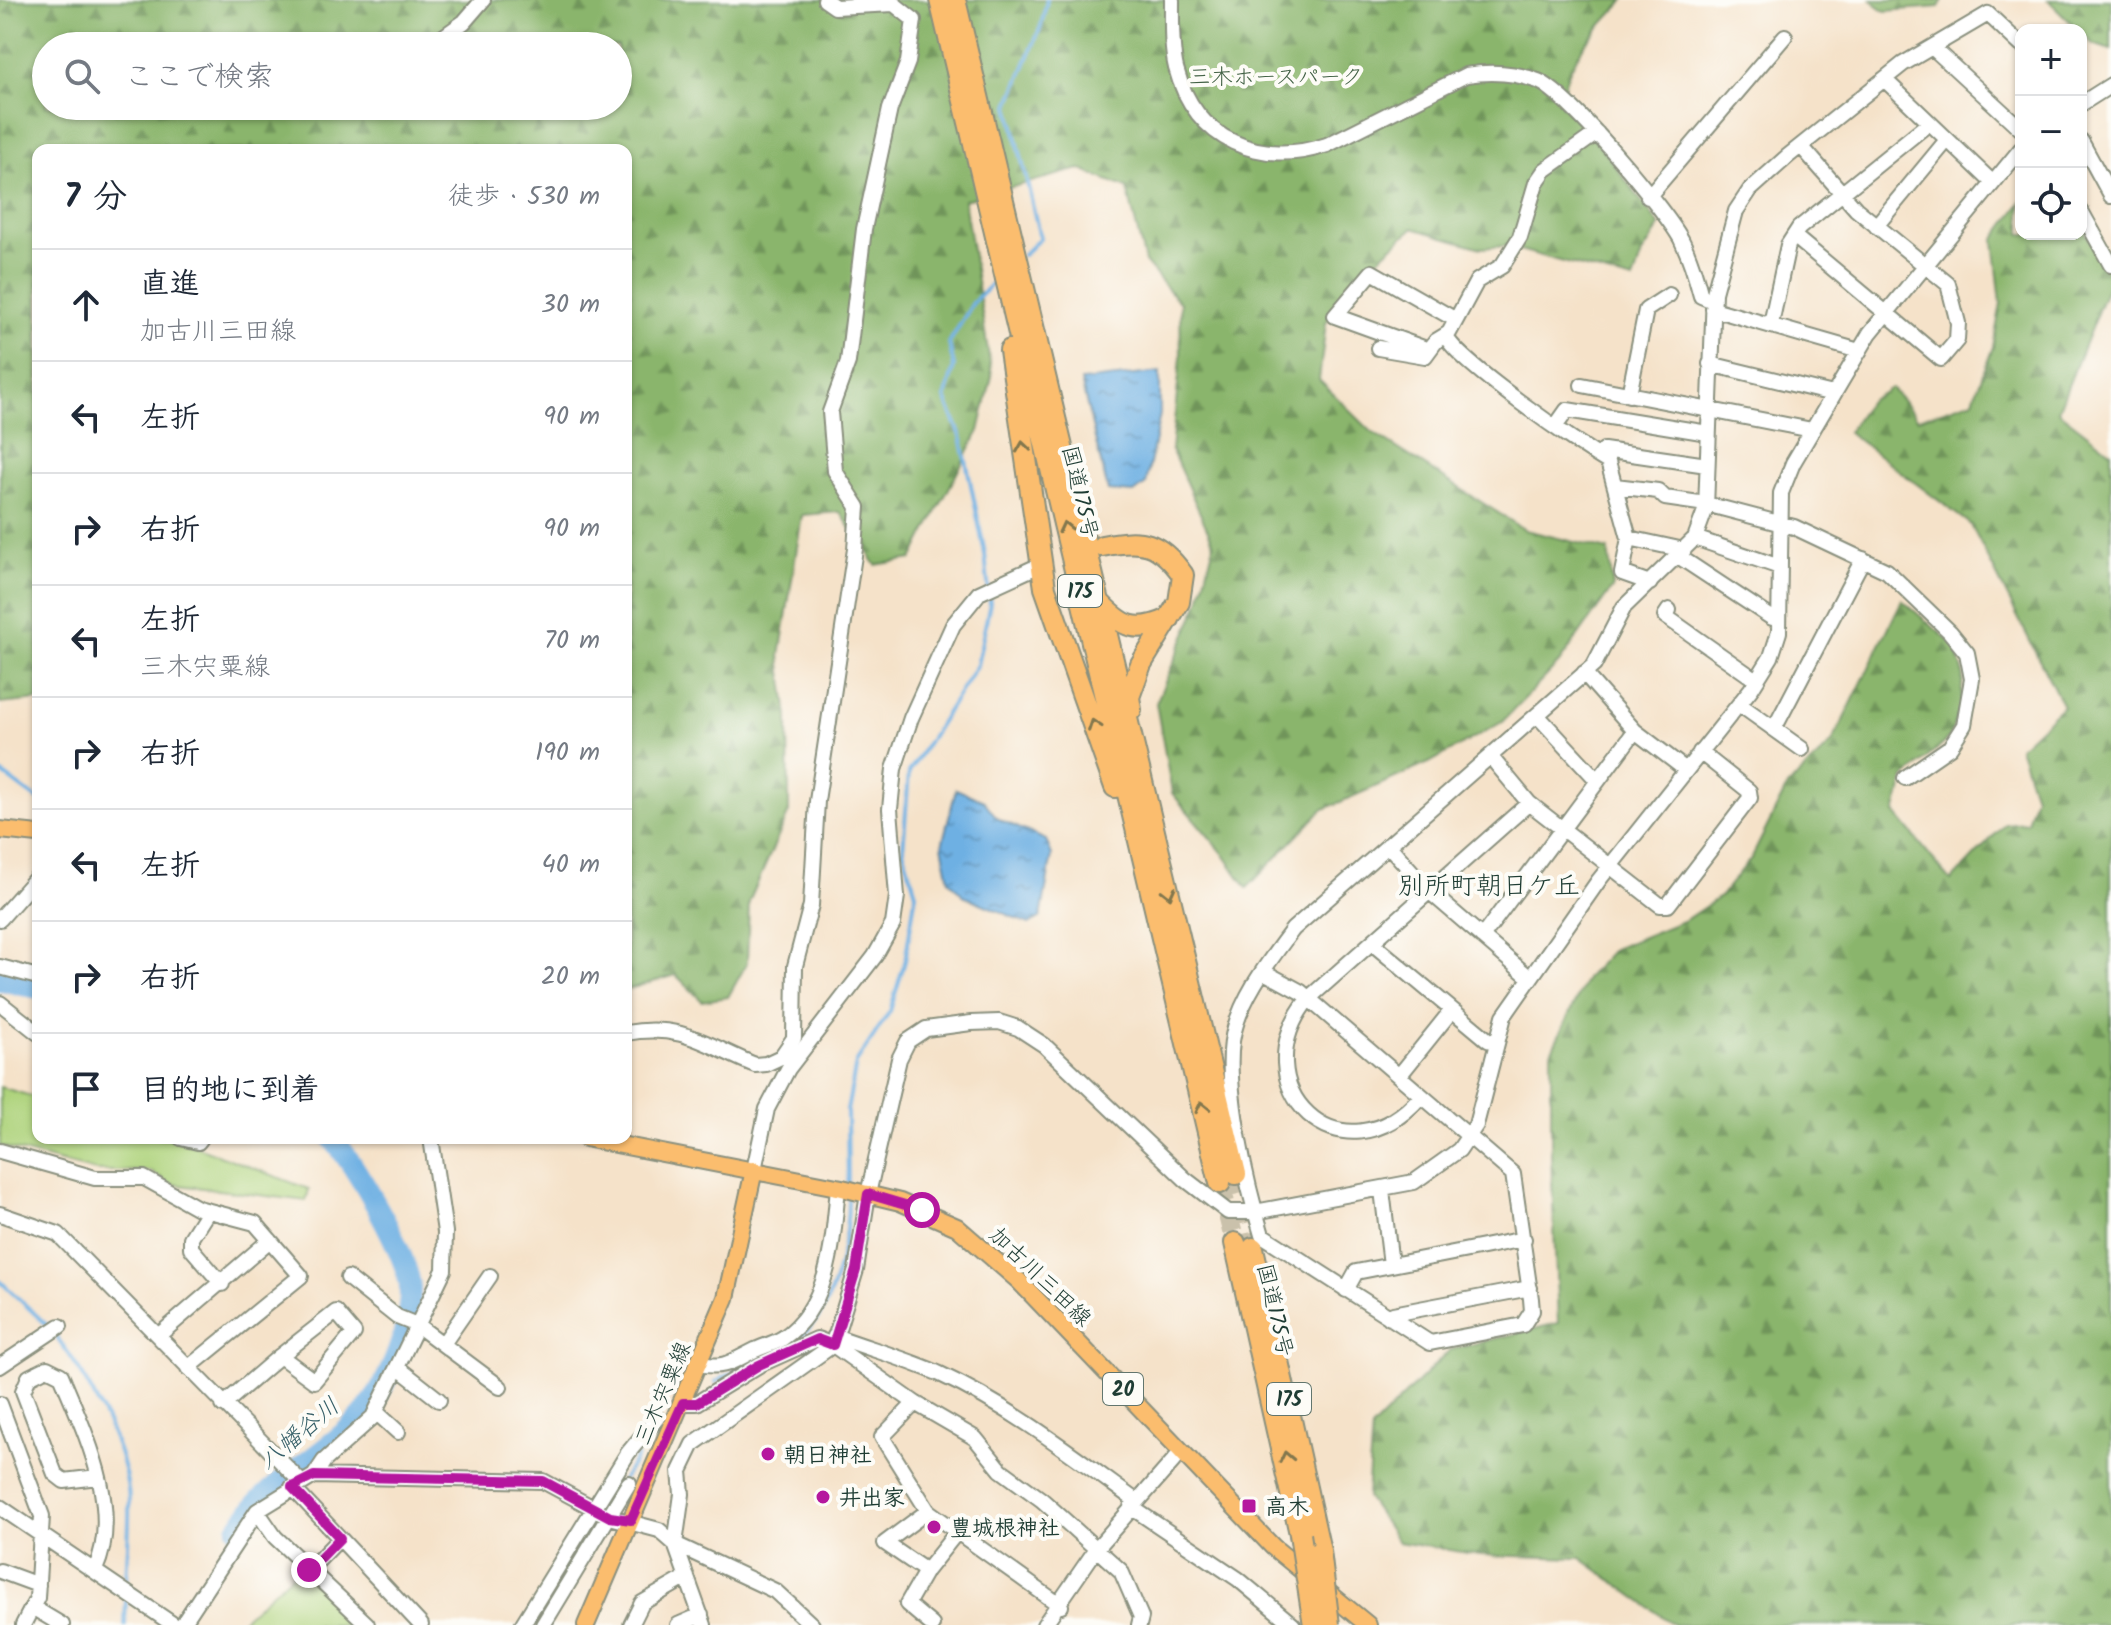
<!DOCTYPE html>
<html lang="ja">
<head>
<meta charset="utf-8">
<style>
  :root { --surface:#fff; --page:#f2f2f3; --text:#1f2937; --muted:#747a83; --line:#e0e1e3 }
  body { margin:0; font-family:Kalam,"Klee One",sans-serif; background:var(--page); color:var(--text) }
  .controls { position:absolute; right:24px; top:24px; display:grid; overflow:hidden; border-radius:16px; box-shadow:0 2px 6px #0004 }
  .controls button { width:72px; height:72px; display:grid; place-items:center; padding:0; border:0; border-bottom:2px solid var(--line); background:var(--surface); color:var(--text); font:40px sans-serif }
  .stop { position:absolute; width:24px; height:24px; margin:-18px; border:6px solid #b5179e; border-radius:50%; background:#fff }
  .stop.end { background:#b5179e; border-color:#fff; box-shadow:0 2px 8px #0008 }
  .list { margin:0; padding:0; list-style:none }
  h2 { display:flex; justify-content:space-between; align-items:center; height:104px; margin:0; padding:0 32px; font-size:34px }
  h2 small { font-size:26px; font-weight:400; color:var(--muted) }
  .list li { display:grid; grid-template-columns:52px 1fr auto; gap:24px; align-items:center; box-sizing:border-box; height:112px; padding:0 32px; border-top:2px solid var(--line) }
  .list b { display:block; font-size:30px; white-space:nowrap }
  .list p { margin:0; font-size:26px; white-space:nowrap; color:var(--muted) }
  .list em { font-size:26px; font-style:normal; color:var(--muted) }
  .icon { flex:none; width:44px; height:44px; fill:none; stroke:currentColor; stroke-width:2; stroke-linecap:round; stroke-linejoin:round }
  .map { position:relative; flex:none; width:2111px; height:1625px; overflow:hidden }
  .search { position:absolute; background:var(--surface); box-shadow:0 2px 6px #0004; left:32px; top:32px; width:600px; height:88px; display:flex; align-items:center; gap:20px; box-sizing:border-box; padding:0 28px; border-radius:44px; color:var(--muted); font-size:30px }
  .panel { position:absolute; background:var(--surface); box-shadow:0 2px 6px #0004; left:32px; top:144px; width:600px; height:1000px; border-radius:16px }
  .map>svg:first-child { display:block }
  .green { fill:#aed37c; stroke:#668858; stroke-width:2 }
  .forest { fill:url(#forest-firs); stroke:#547950; stroke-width:2; fill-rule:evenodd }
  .water { fill:url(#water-ripples); stroke:#46768c; stroke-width:2 }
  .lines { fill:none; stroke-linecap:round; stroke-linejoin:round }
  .stream { stroke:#6eb0e3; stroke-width:4 }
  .river { stroke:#6eb0e3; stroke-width:22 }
  .highway-tunnel { stroke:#cac1ab; stroke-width:20; stroke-dasharray:20 10; stroke-linecap:butt }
  .minor-casing { stroke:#8a907e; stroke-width:18 }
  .major-casing { stroke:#8a907e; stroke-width:20 }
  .highway-casing { stroke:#8a907e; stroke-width:24 }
  .minor { stroke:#fff; stroke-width:14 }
  .major { stroke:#fbbd6e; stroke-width:16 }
  .highway { stroke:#fbbd6e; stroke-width:20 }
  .highway-bridge-casing { stroke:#8a907e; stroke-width:24; stroke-linecap:butt }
  .highway-bridge { stroke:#fbbd6e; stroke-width:20 }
  .oneway { stroke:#82774e }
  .route { stroke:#b5179e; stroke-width:10 }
  .poi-dot { fill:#b5179e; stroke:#fdfcf7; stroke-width:3 }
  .labels { text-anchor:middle; stroke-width:8; stroke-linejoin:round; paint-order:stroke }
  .shield { fill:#fdfcf7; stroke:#62766e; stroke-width:2 }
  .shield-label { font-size:20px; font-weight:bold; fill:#1f3d34 }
  .park-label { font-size:22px; fill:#436246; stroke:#fdfcf7 }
  .street-label { font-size:22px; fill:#1f3d34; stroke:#fdfcf7 }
  .poi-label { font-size:22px; font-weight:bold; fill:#1f3d34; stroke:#fdfcf7; text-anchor:start }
  .water-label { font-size:24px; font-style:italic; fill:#376069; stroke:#fdfcf7 }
  .quarter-label { font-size:26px; fill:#1f3d34; stroke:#fdfcf7 }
</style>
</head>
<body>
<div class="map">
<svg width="2111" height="1625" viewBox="0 0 2111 1625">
  <defs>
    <pattern id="forest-firs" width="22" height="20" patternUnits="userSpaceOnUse" patternTransform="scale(2)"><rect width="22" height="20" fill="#8ab56c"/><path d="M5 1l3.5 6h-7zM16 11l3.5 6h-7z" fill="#70945a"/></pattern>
    <pattern id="water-ripples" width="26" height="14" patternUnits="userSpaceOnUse" patternTransform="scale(2)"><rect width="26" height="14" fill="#6eb0e3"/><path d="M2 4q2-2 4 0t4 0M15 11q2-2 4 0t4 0" fill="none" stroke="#5a90b9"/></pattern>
  </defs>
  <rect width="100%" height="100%" fill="#fdfcf7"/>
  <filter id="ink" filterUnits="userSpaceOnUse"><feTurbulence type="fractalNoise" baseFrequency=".0125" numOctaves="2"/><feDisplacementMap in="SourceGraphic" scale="16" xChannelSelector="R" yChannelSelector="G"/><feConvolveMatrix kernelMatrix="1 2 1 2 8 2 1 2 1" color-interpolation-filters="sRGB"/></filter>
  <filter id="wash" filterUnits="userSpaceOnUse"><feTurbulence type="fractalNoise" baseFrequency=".006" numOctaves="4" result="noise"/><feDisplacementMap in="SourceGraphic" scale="32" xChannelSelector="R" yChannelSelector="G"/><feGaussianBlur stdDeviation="1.8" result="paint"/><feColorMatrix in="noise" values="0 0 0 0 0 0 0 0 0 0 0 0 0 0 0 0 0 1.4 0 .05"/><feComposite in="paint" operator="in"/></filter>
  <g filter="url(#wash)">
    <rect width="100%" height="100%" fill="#f5e2c9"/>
    <path class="green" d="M0,1087L38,1098V1138H174L309,1189L306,1201L171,1184L150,1171H96L0,1146Z
      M300,1567L362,1625H236Z"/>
    <path class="forest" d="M0,0H1625C1594,32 1567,58 1560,103L1600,146L1660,226L1642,254L1633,281L1505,246L1481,248L1413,228L1371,265L1326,323L1319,380L1372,432L1525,530L1608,550L1613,587L1559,663L1502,722L1429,763L1322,810L1247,888L1222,852L1172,793L1156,703L1200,601L1214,544L1171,449L1181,357L1180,303L1145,262L1127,188L1079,169L964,200L992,376L979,431L912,559L876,565L840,512L802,515L780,656L788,717L789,812L749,902L747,963L728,997L702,1001L676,975L626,990V150H38V700L0,704ZM46,46H618V106H46Z
      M1871,0H1943L1939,7L1885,11Z
      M2048,0H2111V50L2093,44Z
      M2021,203V234H2081V224L2111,278L2058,411L2111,452V1625H1674L1581,1558L1481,1555L1398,1542L1367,1497L1372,1428L1450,1350L1558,1323L1551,1155V1052L1587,977L1613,949L1685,920L1721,896L1752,857L1787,787L1832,743L1902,600L1956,647L1963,671L1961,705L1949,738L1905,778L1895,813L1951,881L2005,824L2027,822L2035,796L2019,747L2063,706L1971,525L1848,432L1869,401L1891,388L1918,419L1973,400L1993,347L2001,303L1994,240Z"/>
    <path class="water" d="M1160,372V414L1146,484L1134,493L1108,491L1081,381Z
      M956,789L984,801L998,819L1046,840L1052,855L1041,917L1029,924L964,896L949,880L942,845Z"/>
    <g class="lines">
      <path class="stream" d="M1023,255L1040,238L1009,105L1041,26L1047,0
        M0,772L38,800
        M848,1186L847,1111L856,1063L890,1011L905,961L916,893L903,850L909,772L977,665L990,603L985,554L961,436L945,398L954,367L949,343L974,301L999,277
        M0,1281L51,1329
        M55,1335C86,1374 128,1452 129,1502C130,1528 127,1555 126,1582
        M788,1342C795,1338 804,1334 810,1328C836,1301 849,1232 848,1195
        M716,1382L773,1350
        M604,1509L637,1457
        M125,1625L126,1599
        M533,1625L600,1517"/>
      <path class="river" d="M0,980L38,988
        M238,1529C268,1482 316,1461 355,1423C387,1392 410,1334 410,1289C410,1258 354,1162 332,1138"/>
    </g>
  </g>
  <g filter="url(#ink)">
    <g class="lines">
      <path class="highway-tunnel" d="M1236,1174L1253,1248
        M1220,1183L1235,1243"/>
      <defs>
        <path id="minor" d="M1172,0C1172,22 1171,47 1176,68C1195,141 1260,167 1327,145L1466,75C1491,71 1514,72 1538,81C1568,93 1664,208 1681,239C1690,257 1696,277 1701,296L1713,301
          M443,37L464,22L483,0
          M1932,47L2021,129
          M1884,79L1993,183
          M2081,104L2111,85
          M2081,141L2111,196
          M1648,197L1785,36
          M2081,211L2111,265
          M1876,226L1947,140
          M1794,236L1941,359L1957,340L1958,323L1948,284L1856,209L1801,146
          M1713,309L1859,351
          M1771,324L1788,245L1799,228L1929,123
          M1446,336C1455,360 1580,446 1608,462L1629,538L1622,573L1650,583
          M1378,348L1425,356L1436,341L1449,333L1477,281L1502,266L1520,237L1536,183L1545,170L1597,133
          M1429,350L1335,316L1372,272L1456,320
          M1710,364L1833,394
          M1582,385L1812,430
          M1629,395L1646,310L1669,295
          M1555,427L1567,410L1708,433
          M1600,457L1604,450L1707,465
          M1615,486L1658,491L1665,498L1706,504L1794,527L1887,571L1950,632L1967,653L1972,679L1964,725L1950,747L1905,778
          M1629,538L1684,550
          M1695,538L1780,567
          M1678,556L1772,618H1779
          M1669,610L1665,616L1756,680
          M1584,673L1635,731L1686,770
          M1739,704L1802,749
          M1537,715L1598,781
          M1774,729L1863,559
          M1490,756L1529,803L1660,905H1668L1750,798L1749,791L1700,752
          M1388,845L1430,892L1530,978
          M0,919L38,876
          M1482,937L1635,731
          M1372,943L1488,1040L1497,1043
          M0,967L38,977
          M1264,972L1301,992L1513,1174L1531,1299L1532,1311L1523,1325L1430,1343L1262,1235C1247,1186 1225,1092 1232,1041C1238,1001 1269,961 1293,929L1594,665L1624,607L1695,538L1706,508L1714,293L1736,211L1750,190L1788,156L1903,64L1988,14L2021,45
          M0,1003L38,1033
          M626,1033C682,1023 706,1045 755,1065L766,1064L781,1057L794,1038L795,966L811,905L817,801L855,549L858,507L835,471L830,412L848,362L864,229L890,109L908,62L914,20L894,4L835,7L825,0
          M1399,1076L1452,1010
          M1421,1096C1342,1187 1237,1086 1309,998L1529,803
          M181,1138L198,1142L201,1138
          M0,1151L95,1178H144L198,1208L255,1223L301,1276L188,1368
          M754,1170L767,1109L788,1069L875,956L893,924L897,896L890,809L894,769L911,718L953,625L979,593L1040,565
          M1382,1190L1391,1265
          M208,1211L191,1238V1248L222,1284
          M0,1214L58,1234L301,1482
          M348,1278L397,1317L417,1325L500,1387
          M1346,1290L1356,1272L1524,1239
          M1390,1318L1393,1314L1530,1288
          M158,1336L270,1240
          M835,1336C870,1349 907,1359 940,1374C1011,1407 1073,1455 1136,1501
          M443,1344L490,1276
          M698,1364C725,1369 731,1362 755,1350C764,1346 775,1343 783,1338C831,1305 833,1238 838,1187
          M0,1366L60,1326
          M397,1367L439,1400
          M683,1403H697L759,1365L817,1339L833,1345L915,1403L882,1437L928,1511L1061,1606
          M915,1403L975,1438L1001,1470L1042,1500L1121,1571L1141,1617L1139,1625
          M0,1404L42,1516L37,1598L23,1625
          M223,1405L274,1361L280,1356L336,1312L354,1333L314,1381L280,1356
          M376,1412L398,1432
          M314,1476L543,1481L610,1517L659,1530L675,1544L775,1591L812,1625
          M292,1487L421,1625
          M0,1507L174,1625
          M1131,1507L1238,1579L1293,1625
          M257,1511L275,1537L367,1624
          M95,1570C123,1509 85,1433 61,1375L47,1368L29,1377L23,1391L55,1474L64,1481L98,1477
          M309,1570L340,1538
          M0,1571L38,1585
          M926,1571L885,1543L928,1511
          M32,1607L62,1625
          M182,1625L257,1511L314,1476L324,1461L373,1417L444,1270L445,1232L431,1138
          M522,1625L628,1453L657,1418
          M543,1625L629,1483
          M631,1625L642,1603L687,1577
          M678,1625L701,1615
          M704,1625L675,1544L682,1494L680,1471L693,1444L833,1345L856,1270L868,1194L899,1059L908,1041L926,1029L971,1023L999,1022L1018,1028L1044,1045L1185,1179L1228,1212H1255L1414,1182L1459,1150L1476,1125L1504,1016L1599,880L1751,689L1771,657L1779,632L1781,493L1793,463L1870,333L2021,149
          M932,1625L907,1604L926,1571L957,1532
          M1044,1625L1097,1548L1182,1451"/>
        <path id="major" d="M0,830L38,834
          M585,1138L842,1188L900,1202L957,1227L1019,1281L1273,1547L1368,1625
          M586,1625L726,1298L754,1170"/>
        <path id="highway" d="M940,0L1220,1183
          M955,0L1236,1174
          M1010,350L1045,588L1115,787
          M1102,546C1142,538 1159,541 1183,575L1179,602L1141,664L1129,697L1131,710
          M1100,603C1123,627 1136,634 1169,619
          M1235,1243L1300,1534
          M1253,1248L1320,1551"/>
      </defs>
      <use href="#minor" class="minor-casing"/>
      <use href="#major" class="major-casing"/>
      <use href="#highway" class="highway-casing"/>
      <use href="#minor" class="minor"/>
      <use href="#major" class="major"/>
      <use href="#highway" class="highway"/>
      <defs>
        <path id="highway-bridge" d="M1300,1534L1314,1625
          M1320,1551L1329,1625"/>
      </defs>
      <use href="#highway-bridge" class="highway-bridge-casing"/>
      <use href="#highway-bridge" class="highway-bridge"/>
    </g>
    <defs><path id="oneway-chevron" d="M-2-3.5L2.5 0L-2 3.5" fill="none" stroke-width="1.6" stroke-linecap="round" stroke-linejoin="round" transform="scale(2)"/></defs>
    <g class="oneway">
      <use href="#oneway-chevron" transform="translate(1023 447) rotate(-98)"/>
      <use href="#oneway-chevron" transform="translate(1065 527) rotate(-103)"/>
      <use href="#oneway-chevron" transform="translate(1094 725) rotate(-109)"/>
      <use href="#oneway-chevron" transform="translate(1169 893) rotate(76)"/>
      <use href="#oneway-chevron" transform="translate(1202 1107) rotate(-103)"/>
      <use href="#oneway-chevron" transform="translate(1286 1457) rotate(-102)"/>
    </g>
  </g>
  <g class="lines" filter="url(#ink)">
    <path class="route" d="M309,1570L340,1538L292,1487L314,1476L543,1481L610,1517L631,1520L683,1403H697L759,1365L817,1339L833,1345L856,1270L868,1194L922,1210"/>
  </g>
  <g class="poi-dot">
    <circle cx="768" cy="1454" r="8"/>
    <circle cx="823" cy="1497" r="8"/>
    <rect x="1241" y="1498" width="16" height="16" rx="4"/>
    <circle cx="934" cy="1527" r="8"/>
  </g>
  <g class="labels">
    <g class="shield">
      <rect x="1058" y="575" width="44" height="32" rx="6"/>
      <rect x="1103" y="1373" width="40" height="32" rx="6"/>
      <rect x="1267" y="1383" width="44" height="32" rx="6"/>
    </g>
    <g class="shield-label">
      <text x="1080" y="598">175</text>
      <text x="1123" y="1396">20</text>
      <text x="1289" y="1406">175</text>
    </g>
    <g class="park-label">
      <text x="1276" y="84">三木ホースパーク</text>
    </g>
    <g class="street-label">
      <text transform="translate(1081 492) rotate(77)" y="8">国道175号</text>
      <text transform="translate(1041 1276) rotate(44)" y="8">加古川三田線</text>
      <text transform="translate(1276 1310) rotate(77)" y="8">国道175号</text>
      <text transform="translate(662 1393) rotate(-67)" y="8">三木宍粟線</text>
    </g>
    <g class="poi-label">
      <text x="784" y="1462">朝日神社</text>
      <text x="839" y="1505">井出家</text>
      <text x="1265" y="1514">高木</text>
      <text x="950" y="1535">豊城根神社</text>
    </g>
    <g class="water-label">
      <text transform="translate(299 1433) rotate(-40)" y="8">八幡谷川</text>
    </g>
    <g class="quarter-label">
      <text x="1489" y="894">別所町朝日ケ丘</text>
    </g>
  </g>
</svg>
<div class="controls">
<button>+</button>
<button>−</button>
<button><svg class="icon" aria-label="locate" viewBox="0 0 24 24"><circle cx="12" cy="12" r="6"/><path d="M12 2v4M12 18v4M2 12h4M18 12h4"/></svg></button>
</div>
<div class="stop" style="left:922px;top:1210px"></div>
<div class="stop end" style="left:309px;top:1570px"></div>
<div class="search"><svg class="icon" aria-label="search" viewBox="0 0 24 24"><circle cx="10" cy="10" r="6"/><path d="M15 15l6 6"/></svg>ここで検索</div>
<section class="panel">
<h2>7 分<small>徒歩 · 530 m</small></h2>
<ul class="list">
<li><svg class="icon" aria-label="ahead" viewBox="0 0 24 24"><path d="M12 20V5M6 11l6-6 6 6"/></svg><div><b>直進</b><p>加古川三田線</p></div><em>30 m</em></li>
<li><svg class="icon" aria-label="left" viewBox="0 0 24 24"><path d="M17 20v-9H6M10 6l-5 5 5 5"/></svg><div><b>左折</b></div><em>90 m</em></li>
<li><svg class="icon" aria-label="right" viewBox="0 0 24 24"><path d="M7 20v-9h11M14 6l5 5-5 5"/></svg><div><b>右折</b></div><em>90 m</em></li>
<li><svg class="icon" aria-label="left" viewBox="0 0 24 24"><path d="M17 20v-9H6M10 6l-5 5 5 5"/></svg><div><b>左折</b><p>三木宍粟線</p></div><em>70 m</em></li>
<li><svg class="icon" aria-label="right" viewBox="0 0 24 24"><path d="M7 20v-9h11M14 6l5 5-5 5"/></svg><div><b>右折</b></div><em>190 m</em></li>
<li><svg class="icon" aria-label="left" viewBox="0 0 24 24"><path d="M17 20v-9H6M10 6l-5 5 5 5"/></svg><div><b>左折</b></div><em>40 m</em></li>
<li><svg class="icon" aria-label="right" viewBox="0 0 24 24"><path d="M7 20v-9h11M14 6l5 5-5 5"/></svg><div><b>右折</b></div><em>20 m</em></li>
<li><svg class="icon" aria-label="arrive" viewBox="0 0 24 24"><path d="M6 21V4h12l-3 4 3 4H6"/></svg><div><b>目的地に到着</b></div></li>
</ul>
</section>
</div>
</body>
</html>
